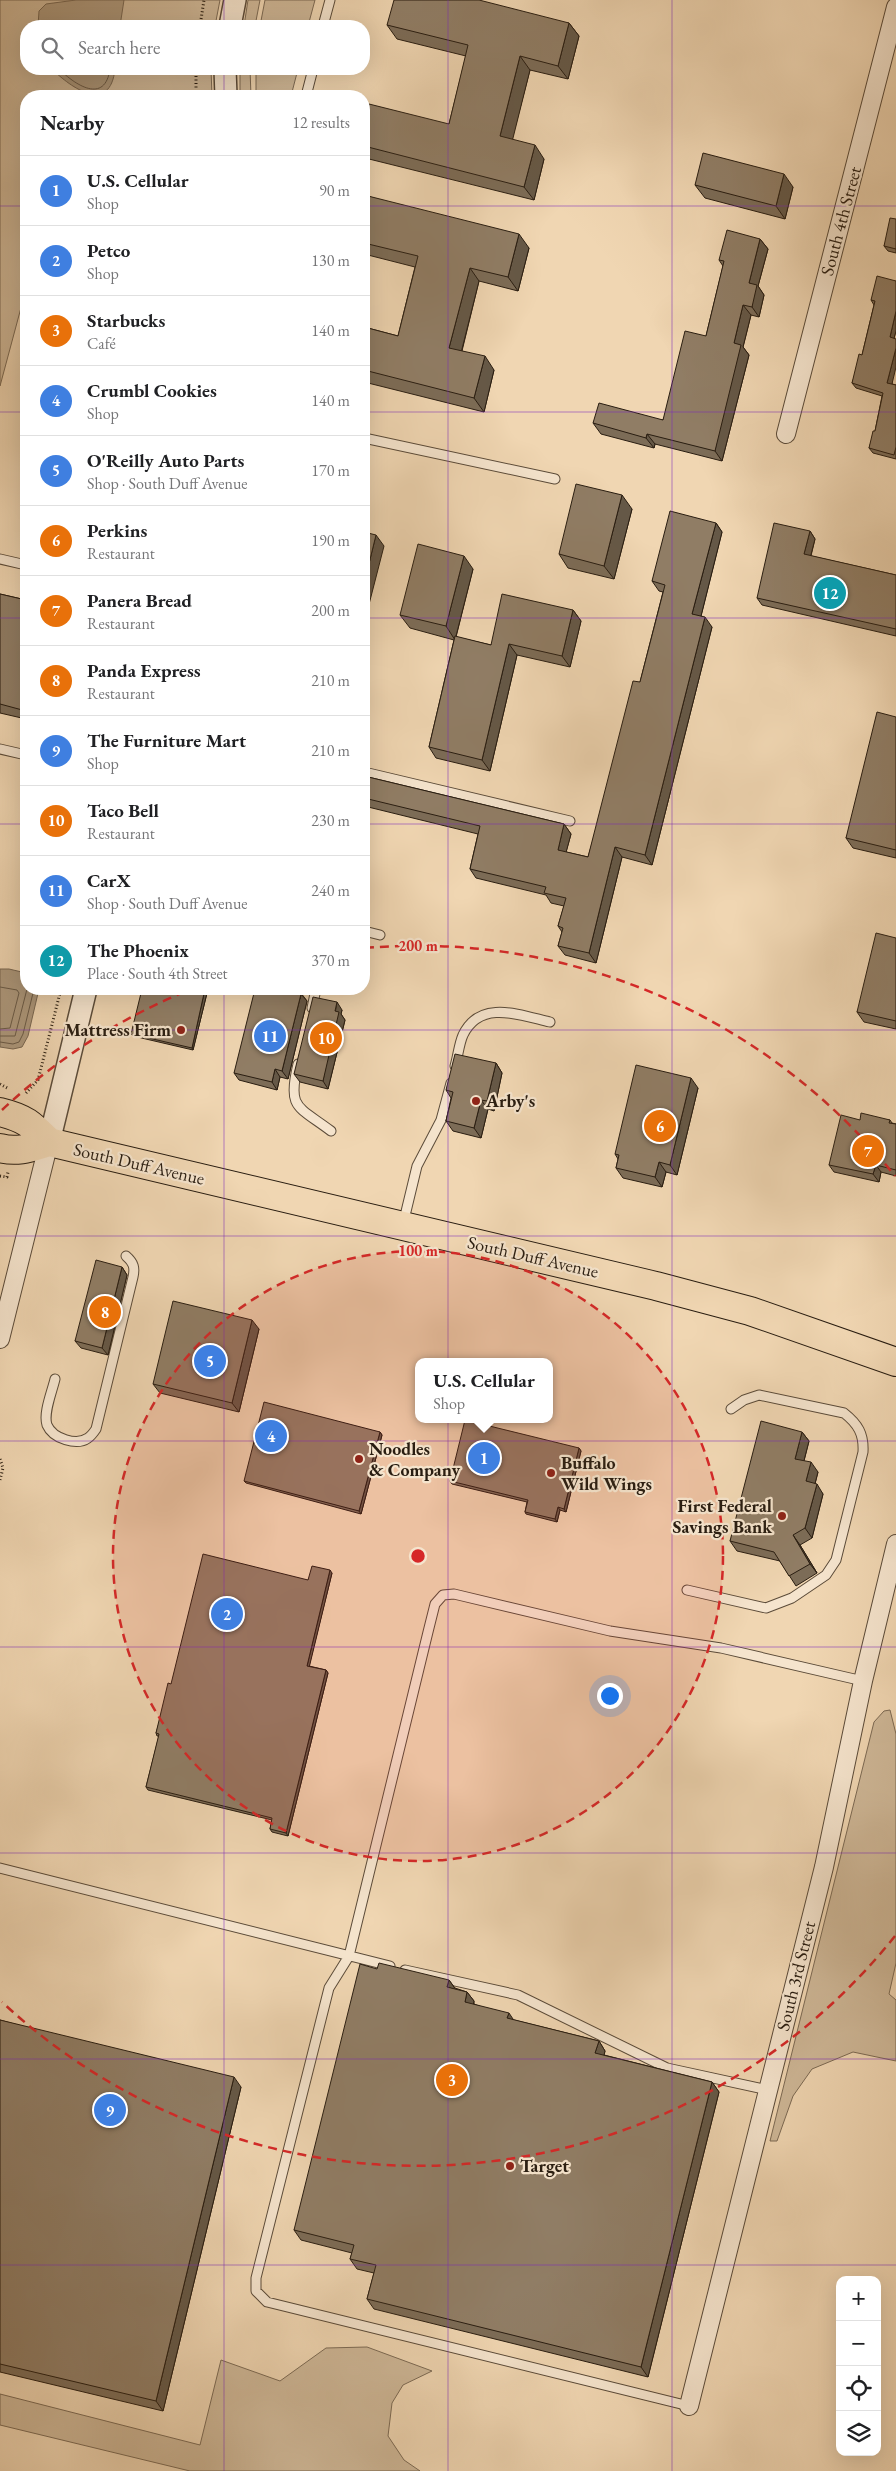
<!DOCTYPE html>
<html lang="en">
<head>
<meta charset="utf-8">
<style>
  :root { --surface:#fff; --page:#f2f2f2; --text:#202124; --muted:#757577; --line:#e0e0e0; --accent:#ea580c }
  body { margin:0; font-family:"EB Garamond",serif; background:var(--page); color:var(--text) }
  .controls { position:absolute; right:15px; bottom:15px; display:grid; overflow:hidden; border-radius:10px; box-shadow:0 5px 20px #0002 }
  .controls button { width:45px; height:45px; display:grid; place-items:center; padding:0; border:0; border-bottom:1px solid var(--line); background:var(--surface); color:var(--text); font:25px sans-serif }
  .you { position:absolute; left:609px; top:1695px; width:18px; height:18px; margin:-12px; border:4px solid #fff; border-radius:50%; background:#1a73e8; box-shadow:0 0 0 8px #1a73e833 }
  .badge { display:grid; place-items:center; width:32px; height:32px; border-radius:50%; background:var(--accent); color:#fff; font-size:16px; font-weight:700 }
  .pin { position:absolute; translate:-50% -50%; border:2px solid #fff; box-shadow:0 1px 5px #0006 }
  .popup { position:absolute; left:415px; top:1358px; width:138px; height:65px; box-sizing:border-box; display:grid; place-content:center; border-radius:10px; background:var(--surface); filter:drop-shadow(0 1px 4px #0005); font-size:16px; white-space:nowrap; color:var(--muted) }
  .popup b { font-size:19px; color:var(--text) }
  .popup::after { content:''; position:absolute; left:50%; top:100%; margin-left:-10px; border:10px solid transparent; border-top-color:var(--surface) }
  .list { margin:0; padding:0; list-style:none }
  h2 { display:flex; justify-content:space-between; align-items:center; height:65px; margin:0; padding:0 20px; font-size:21px }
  h2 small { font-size:16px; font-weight:400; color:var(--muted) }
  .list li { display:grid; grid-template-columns:32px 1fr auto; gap:15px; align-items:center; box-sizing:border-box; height:70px; padding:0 20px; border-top:1px solid var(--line) }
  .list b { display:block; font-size:19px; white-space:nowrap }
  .list p { margin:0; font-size:16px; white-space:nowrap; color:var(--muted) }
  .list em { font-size:16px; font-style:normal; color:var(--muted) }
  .icon { flex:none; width:28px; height:28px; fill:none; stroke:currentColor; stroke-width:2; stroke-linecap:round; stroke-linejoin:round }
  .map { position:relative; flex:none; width:896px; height:2471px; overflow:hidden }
  .search { position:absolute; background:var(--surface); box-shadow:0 5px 20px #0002; left:20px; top:20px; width:350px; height:55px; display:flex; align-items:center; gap:12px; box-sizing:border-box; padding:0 18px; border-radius:20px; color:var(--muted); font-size:19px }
  .panel { position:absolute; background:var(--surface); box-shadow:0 5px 20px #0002; left:20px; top:90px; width:350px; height:905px; border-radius:20px }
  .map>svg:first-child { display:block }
  .green { fill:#ceb797; stroke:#7c6a54 }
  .water { fill:#ac977b; stroke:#786651 }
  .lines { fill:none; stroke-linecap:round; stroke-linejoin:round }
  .shore { stroke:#6a5a46; stroke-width:1 }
  .service-casing { stroke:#5b4b39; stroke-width:11 }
  .minor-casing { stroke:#5b4b39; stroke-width:20 }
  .tertiary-casing { stroke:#5b4b39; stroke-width:24 }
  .primary-casing { stroke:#291d11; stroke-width:30 }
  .path { stroke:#291d11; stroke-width:3; stroke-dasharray:1 2.5; stroke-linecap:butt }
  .service { stroke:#f5e4cd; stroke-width:9 }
  .minor { stroke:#f5e4cd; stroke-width:18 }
  .tertiary { stroke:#f5e4cd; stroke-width:21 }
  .primary { stroke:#f0d6b2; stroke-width:28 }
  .wall { fill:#7c6c57; stroke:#291d11 }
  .shaded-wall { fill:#655847; stroke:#291d11 }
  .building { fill:#907d65; stroke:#291d11 }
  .grid { fill:none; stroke:#7b2cbf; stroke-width:1; stroke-opacity:0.55 }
  .ring { fill:none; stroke:#d62828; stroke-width:2.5; stroke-dasharray:9 6 }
  .poi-dot { fill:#8f2418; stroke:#f5e4cd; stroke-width:2 }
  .labels { text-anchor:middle; stroke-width:4.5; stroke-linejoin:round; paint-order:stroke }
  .street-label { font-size:18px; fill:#291d11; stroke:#f5e4cd }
  .poi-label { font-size:18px; font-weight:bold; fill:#291d11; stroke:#f5e4cd; text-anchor:start }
  .centre { fill:#d62828; stroke:#f5e4cd; stroke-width:2.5 }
  .ring-label { font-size:15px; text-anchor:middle; font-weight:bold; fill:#d62828; stroke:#f5e4cd; stroke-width:4.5; stroke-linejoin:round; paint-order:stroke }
</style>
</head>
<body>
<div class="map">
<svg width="896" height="2471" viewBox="0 0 896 2471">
  <rect width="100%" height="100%" fill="#f0d6b2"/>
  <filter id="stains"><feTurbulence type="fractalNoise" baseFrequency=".004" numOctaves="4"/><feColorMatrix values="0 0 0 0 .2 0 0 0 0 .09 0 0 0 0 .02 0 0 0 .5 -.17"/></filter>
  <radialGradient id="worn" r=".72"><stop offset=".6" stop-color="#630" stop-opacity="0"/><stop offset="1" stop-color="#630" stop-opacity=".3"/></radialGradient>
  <path class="green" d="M0,0H220L215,26H26V69H211L212,96H26V305L22,304L0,386Z
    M248,0H260L255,26H244Z
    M265,0H315L308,26H260Z
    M240,69H250L251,96H240Z
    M256,69H298L291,96H256Z
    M890,1710L896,1734V1963L889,1994L896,2000V2061L853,2052L812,2069L793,2096L777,2141H770L874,1722L884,1711Z
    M367,2347L432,2371L403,2385L392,2403L388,2436L404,2460L420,2471H190L0,2425V2394L200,2445L221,2360L280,2381L326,2348Z"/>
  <path class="water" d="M76,0H124L120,26H38L39,11L46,4Z
    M52,69H115C110,115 71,88 52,69Z
    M0,969H9L26,973V989H39L28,1036L22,1047L13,1049L0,1047Z"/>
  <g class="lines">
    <path class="shore" d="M59,69C75,85 105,105 110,69
      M0,987L17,990L19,993L10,1028L0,1029
      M0,1036H15L27,989
      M0,1042L13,1044L19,1042L23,1034L34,989"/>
    <defs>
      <path id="service" d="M323,26L330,0
        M306,96L313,69
        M364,438L555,479
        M0,559L26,565
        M0,749L26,755
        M364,772L570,821
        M364,931L380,935
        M312,1008L316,989
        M298,1064C287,1109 298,1106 331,1131
        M455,1066C458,1056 459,1044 463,1035C480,999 520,1015 550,1022
        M403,1224L417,1166L441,1120L451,1083
        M55,1379C52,1392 43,1413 47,1425C53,1439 77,1446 88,1438C91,1436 94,1432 96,1429L133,1277C135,1268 134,1263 126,1256
        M687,1590L766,1608L792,1598L826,1575L836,1560L863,1452C864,1434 858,1424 844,1413L759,1395L744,1400L731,1409
        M0,1868L390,1966
        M405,1970L518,1995L667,2068L768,2090
        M689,2406L267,2302L256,2291V2278L329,1988L349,1956L428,1632L435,1604L443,1595L454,1594L610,1631L721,1648L863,1681"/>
      <path id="minor" d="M786,434L896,7
        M0,1339L49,1142
        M689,2406L824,1867L863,1681L896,1544"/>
      <path id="tertiary" d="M230,26L235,0
        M225,69L226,96
        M49,1142L86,989"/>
      <path id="primary" d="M0,1112C25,1118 31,1124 49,1142
        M0,1148C18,1153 32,1147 49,1142L656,1286L750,1311L896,1362"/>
    </defs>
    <use href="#service" class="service-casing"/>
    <use href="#minor" class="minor-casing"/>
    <use href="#tertiary" class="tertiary-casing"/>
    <use href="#primary" class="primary-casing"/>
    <path class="path" d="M200,26L204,0
      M196,69V96
      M0,1084L9,1089
      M26,1093L38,1080L61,989
      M0,1176L7,1177L8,1172
      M0,1459L3,1468L0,1480"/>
    <use href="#service" class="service"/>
    <use href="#minor" class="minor"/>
    <use href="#tertiary" class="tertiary"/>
    <use href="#primary" class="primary"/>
  </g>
  <path class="wall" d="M569,23L579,36L568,79L530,70L512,139L544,159L534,200L369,159L364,152V146L449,124L466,56L397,39L387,25Z
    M695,185L793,187L785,219L705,198Z
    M364,195L529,248L518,291L479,281L462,351L494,370L484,412L364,382V327L398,336L415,267L364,254Z
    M896,219V253L888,251L884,246Z
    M760,239L768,249L758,286L764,295L759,317L751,315L743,347L749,355L722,461L655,444L654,448L601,434L593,423L663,420L706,336L723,266L719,260Z
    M896,281V331L894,338L892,384L896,385V459L873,453L869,448L875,431L882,396L856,388L852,383L862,355L874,305L871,300Z
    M26,505V533L22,532L21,530Z
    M632,509L614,579L568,568L559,554Z
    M716,523L722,532L701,616L712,627L652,865L622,857L596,963L565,955L558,946L562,932L558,926L564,906L551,903L546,895L476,878L470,869L478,834L364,806V776L564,824L571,834L566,852L588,857L640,682L663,592L659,591L652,581Z
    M810,531L815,539L811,556L896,575V636L762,605L757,598Z
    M473,569L456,637L491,645L573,610L581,621L570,667L517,655L490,771L436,758L429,747L454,640L410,628L400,615Z
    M0,594L26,600V719L0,713Z
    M896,717V858L853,848L846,838Z
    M896,938V1029L864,1022L857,1012Z
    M208,989L193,1050L133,1036L131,1034Z
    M302,991L301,993L307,1001L288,1079L280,1077L277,1090L239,1080L234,1073Z
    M342,1010L341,1014L345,1020L328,1089L300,1082L294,1074Z
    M496,1063L502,1073L494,1111L488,1109L481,1138L453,1131L446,1121L451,1098L446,1090Z
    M698,1088L677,1175L666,1172L662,1187L623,1178L616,1168L618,1159L615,1154Z
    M860,1120H890L892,1123L896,1124V1176L881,1172L879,1182L834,1172L829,1165Z
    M122,1267L127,1275L108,1355L81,1348L75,1341Z
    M259,1329L239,1412L160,1393L153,1384Z
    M380,1432L382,1435L361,1514L246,1483L244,1481Z
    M802,1432L809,1441L804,1461L818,1472L815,1484L823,1494L812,1538L800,1545L817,1573L796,1586L780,1561L737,1551L730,1541Z
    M579,1448L581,1451L566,1512L560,1510L557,1522L526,1514L525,1512L527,1502L452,1484L450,1481Z
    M332,1573L309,1666L326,1670L328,1673L288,1836L272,1832L270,1829L272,1820L148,1790L146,1787L159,1736H157L156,1733L171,1684L308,1580Z
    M449,1980L455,1988L467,1992L474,2001V2004L514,2020L599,2041L605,2051L604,2055L712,2082L719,2092L648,2377L374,2309L367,2299L374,2273L357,2269L350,2259L352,2253L301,2240L294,2230Z
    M0,2020L241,2087L163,2411L0,2372Z"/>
  <path class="shaded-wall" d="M569,23L579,36L568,79L558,66Z
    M520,56L530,70L510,150L500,136Z
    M535,145L544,159L534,200L524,187Z
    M784,174L793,187L785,219L776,206Z
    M519,234L529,248L518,291L508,277Z
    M760,239L768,249L758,286L764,295L759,317L752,307L749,283Z
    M470,268L479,281L459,361L449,348Z
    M743,305L751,315L743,347L749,355L722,461L715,451L734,343Z
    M896,311V331L893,342L890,337Z
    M896,348V367L891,388L887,383Z
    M485,356L494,370L484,412L474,398Z
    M647,434L655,444L654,448L646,438Z
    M622,495L632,509L614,579L604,566Z
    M716,523L722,532L699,624L692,614Z
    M810,531L815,539L809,562L804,554Z
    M376,535L384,546L366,616L364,613V584Z
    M464,556L473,569L455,640L446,626Z
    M573,610L581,621L570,667L562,656Z
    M705,617L712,627L652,865L645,855Z
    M509,644L517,655L490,771L482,760Z
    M564,824L571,834L564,860L558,850Z
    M615,847L622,857L596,963L589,953Z
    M205,989H208L193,1050L192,1048Z
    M295,989H300L302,991L300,999L294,992Z
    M301,994L307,1001L288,1079L282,1071Z
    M337,1002L342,1010L341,1014L345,1020L328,1089L323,1081Z
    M496,1063L502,1073L494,1111L487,1101Z
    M275,1069L280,1077L277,1090L272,1082Z
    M691,1078L698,1088L677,1175L670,1165Z
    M481,1100L488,1109L481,1138L474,1128Z
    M659,1162L666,1172L662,1187L655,1177Z
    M876,1165L881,1172L879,1182L873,1174Z
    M122,1267L127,1275L108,1355L102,1348Z
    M252,1320L259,1329L239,1412L232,1403Z
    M380,1432L382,1435L361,1514L359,1511Z
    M802,1432L809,1441L802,1468L795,1459Z
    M579,1448L581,1451L566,1512L564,1509Z
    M811,1462L818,1472L813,1491L806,1481Z
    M817,1484L823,1494L812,1538L805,1528Z
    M558,1507L560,1510L557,1522L555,1519Z
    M793,1535L800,1545L817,1573L810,1564Z
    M330,1570L332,1573L309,1668L307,1666Z
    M326,1670L328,1673L288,1836L286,1833Z
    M449,1980L456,1990L447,1987Z
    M467,1992L474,2001L472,2012L465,2002Z
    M509,2013L515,2022L507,2018Z
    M599,2041L605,2051L602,2063L595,2053Z
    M234,2077L241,2087L163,2411L156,2401Z
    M712,2082L719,2092L648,2377L641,2367Z"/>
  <path class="building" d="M394,0H479L569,23L558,66L520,56L500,136L535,145L524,187L364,146V127L369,104L449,124L468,45L387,25Z
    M703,153L784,174L776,206L695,185Z
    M364,195L519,234L508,277L470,268L449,348L485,356L474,398L364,370V327L398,336L418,256L364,243Z
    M890,218L896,219V249L884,246Z
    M727,230L760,239L749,283L757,285L752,307L743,305L734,343L741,345L715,451L647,434L646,438L593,423L599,403L663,420L685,331L706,336L724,261L719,260Z
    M877,276L896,281V311L890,337L896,339V348L887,383L896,385V447L894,455L869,448L873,431H875L883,393L852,383L859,354L862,355L875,301L871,300Z
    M576,484L622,495L604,566L559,554Z
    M26,505V531L21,530Z
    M670,511L716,523L692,614L705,617L645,855L615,847L589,953L558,946L563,928L558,926L566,898L544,893L546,887L470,869L480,826L364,798V776L564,824L558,850L588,857L633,681L640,682L665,585L652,581Z
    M774,523L810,531L804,554L896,575V629L757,598Z
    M364,532L376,535L364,584Z
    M418,544L464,556L446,626L400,615Z
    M0,594L26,600V711L0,704Z
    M502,594L573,610L562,656L509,644L482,760L429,747L455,636L491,645Z
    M877,712L896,717V850L846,838Z
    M876,933L896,938V1021L857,1012Z
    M142,989H205L192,1048L131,1034Z
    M255,989H295L294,992L301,994L282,1071L275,1069L272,1082L234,1073Z
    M313,997L337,1002L335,1011L339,1012L323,1081L294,1074Z
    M455,1054L496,1063L487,1101L481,1100L474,1128L446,1121L453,1092L446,1090Z
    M636,1065L691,1078L670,1165L659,1162L655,1177L616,1168L619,1155L615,1154Z
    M861,1113L890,1120L889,1123L896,1124V1170L876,1165L873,1174L829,1165L841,1115L860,1120Z
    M96,1260L122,1267L102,1348L75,1341Z
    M173,1301L252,1320L232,1403L153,1384Z
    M264,1402L380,1432L359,1511L244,1481Z
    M465,1420L579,1448L564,1509L558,1507L555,1519L525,1512L528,1500L450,1481Z
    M761,1421L802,1432L795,1459L811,1462L806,1481L817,1484L805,1528L793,1535L810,1564L789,1576L774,1552L730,1541Z
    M203,1554L308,1580L312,1566L330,1570L307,1666L326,1670L286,1833L270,1829L272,1818L146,1787L159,1734L156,1733L168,1683L171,1684Z
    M379,1963L449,1980L447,1987L467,1992L465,2002L509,2013L507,2018L599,2041L595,2053L712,2082L641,2367L367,2299L376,2265L350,2259L354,2245L294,2230L360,1964L377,1969Z
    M0,2020L234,2077L156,2401L0,2364Z"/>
  <path class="grid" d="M224,0V26M448,0V2471M672,0V2471M224,69V96M0,206H26M364,206H896M0,412H26M364,412H896M0,618H26M364,618H896M0,824H26M364,824H896M224,989V2471M0,1030H896M0,1236H896M0,1441H896M0,1647H896M0,1853H896M0,2059H896M0,2265H896"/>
  <circle cx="418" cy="1556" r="305" fill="#d62828" fill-opacity=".12"/>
  <g class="ring">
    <circle cx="418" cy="1556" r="305"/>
    <path d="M895 1936A610 610 0 0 1 2 2002M2 1110A610 610 0 0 1 189 990M365 948A610 610 0 0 1 895 1176"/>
  </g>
  <g class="poi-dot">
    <circle cx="181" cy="1030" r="5"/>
    <circle cx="476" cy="1101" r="5"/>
    <circle cx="359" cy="1459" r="5"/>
    <circle cx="551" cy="1473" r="5"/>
    <circle cx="782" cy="1516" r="5"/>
    <circle cx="510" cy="2166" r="5"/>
  </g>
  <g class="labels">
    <g class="street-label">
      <text transform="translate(841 221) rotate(-75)" y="6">South 4th Street</text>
      <text transform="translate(139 1164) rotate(13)" y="6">South Duff Avenue</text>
      <text transform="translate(533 1257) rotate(13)" y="6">South Duff Avenue</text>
      <text transform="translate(796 1976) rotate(-76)" y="6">South 3rd Street</text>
    </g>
    <g class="poi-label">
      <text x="171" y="1036" text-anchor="end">Mattress Firm</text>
      <text x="486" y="1107">Arby's</text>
      <text x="369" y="1455">Noodles<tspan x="369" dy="21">&amp; Company</tspan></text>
      <text x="561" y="1469">Buffalo<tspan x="561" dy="21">Wild Wings</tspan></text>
      <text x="772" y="1512" text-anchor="end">First Federal<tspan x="772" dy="21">Savings Bank</tspan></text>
      <text x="520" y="2172">Target</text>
    </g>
  </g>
  <circle cx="418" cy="1556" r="8" class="centre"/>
  <g class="ring-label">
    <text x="418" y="951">200 m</text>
    <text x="418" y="1256">100 m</text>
  </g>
  <rect width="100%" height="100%" filter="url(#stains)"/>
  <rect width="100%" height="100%" fill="url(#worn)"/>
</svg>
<div class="controls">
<button>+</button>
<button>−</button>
<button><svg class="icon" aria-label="locate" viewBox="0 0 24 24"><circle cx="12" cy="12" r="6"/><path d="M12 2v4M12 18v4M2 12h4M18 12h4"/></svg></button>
<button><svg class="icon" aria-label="layers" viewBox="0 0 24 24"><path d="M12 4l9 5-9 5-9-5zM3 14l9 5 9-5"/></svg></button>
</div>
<div class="you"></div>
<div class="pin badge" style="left:484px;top:1458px;background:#3f7fe0">1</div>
<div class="popup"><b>U.S. Cellular</b>Shop</div>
<div class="pin badge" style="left:227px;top:1614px;background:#3f7fe0">2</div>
<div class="pin badge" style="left:452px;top:2080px;background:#e8710a">3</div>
<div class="pin badge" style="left:271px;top:1436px;background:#3f7fe0">4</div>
<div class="pin badge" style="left:210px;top:1361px;background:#3f7fe0">5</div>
<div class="pin badge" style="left:660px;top:1126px;background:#e8710a">6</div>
<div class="pin badge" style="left:868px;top:1151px;background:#e8710a">7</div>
<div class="pin badge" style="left:105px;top:1312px;background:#e8710a">8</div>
<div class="pin badge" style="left:110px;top:2110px;background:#3f7fe0">9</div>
<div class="pin badge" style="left:326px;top:1038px;background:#e8710a">10</div>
<div class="pin badge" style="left:270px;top:1036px;background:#3f7fe0">11</div>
<div class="pin badge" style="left:830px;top:593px;background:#0f9aa8">12</div>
<div class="search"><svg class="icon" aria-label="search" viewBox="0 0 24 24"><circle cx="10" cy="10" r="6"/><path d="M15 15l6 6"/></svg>Search here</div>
<section class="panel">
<h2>Nearby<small>12 results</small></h2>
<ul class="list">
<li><span class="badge" style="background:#3f7fe0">1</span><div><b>U.S. Cellular</b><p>Shop</p></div><em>90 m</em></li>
<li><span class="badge" style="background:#3f7fe0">2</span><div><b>Petco</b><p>Shop</p></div><em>130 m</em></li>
<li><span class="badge" style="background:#e8710a">3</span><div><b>Starbucks</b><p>Café</p></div><em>140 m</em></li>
<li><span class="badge" style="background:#3f7fe0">4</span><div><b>Crumbl Cookies</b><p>Shop</p></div><em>140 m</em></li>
<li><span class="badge" style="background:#3f7fe0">5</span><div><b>O'Reilly Auto Parts</b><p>Shop · South Duff Avenue</p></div><em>170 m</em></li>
<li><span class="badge" style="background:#e8710a">6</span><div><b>Perkins</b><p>Restaurant</p></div><em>190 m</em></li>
<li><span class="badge" style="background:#e8710a">7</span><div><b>Panera Bread</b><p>Restaurant</p></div><em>200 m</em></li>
<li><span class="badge" style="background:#e8710a">8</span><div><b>Panda Express</b><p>Restaurant</p></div><em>210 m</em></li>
<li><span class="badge" style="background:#3f7fe0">9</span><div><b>The Furniture Mart</b><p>Shop</p></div><em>210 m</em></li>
<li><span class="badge" style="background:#e8710a">10</span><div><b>Taco Bell</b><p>Restaurant</p></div><em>230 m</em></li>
<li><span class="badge" style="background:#3f7fe0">11</span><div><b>CarX</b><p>Shop · South Duff Avenue</p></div><em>240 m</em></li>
<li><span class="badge" style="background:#0f9aa8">12</span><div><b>The Phoenix</b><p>Place · South 4th Street</p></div><em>370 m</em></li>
</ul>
</section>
</div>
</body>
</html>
